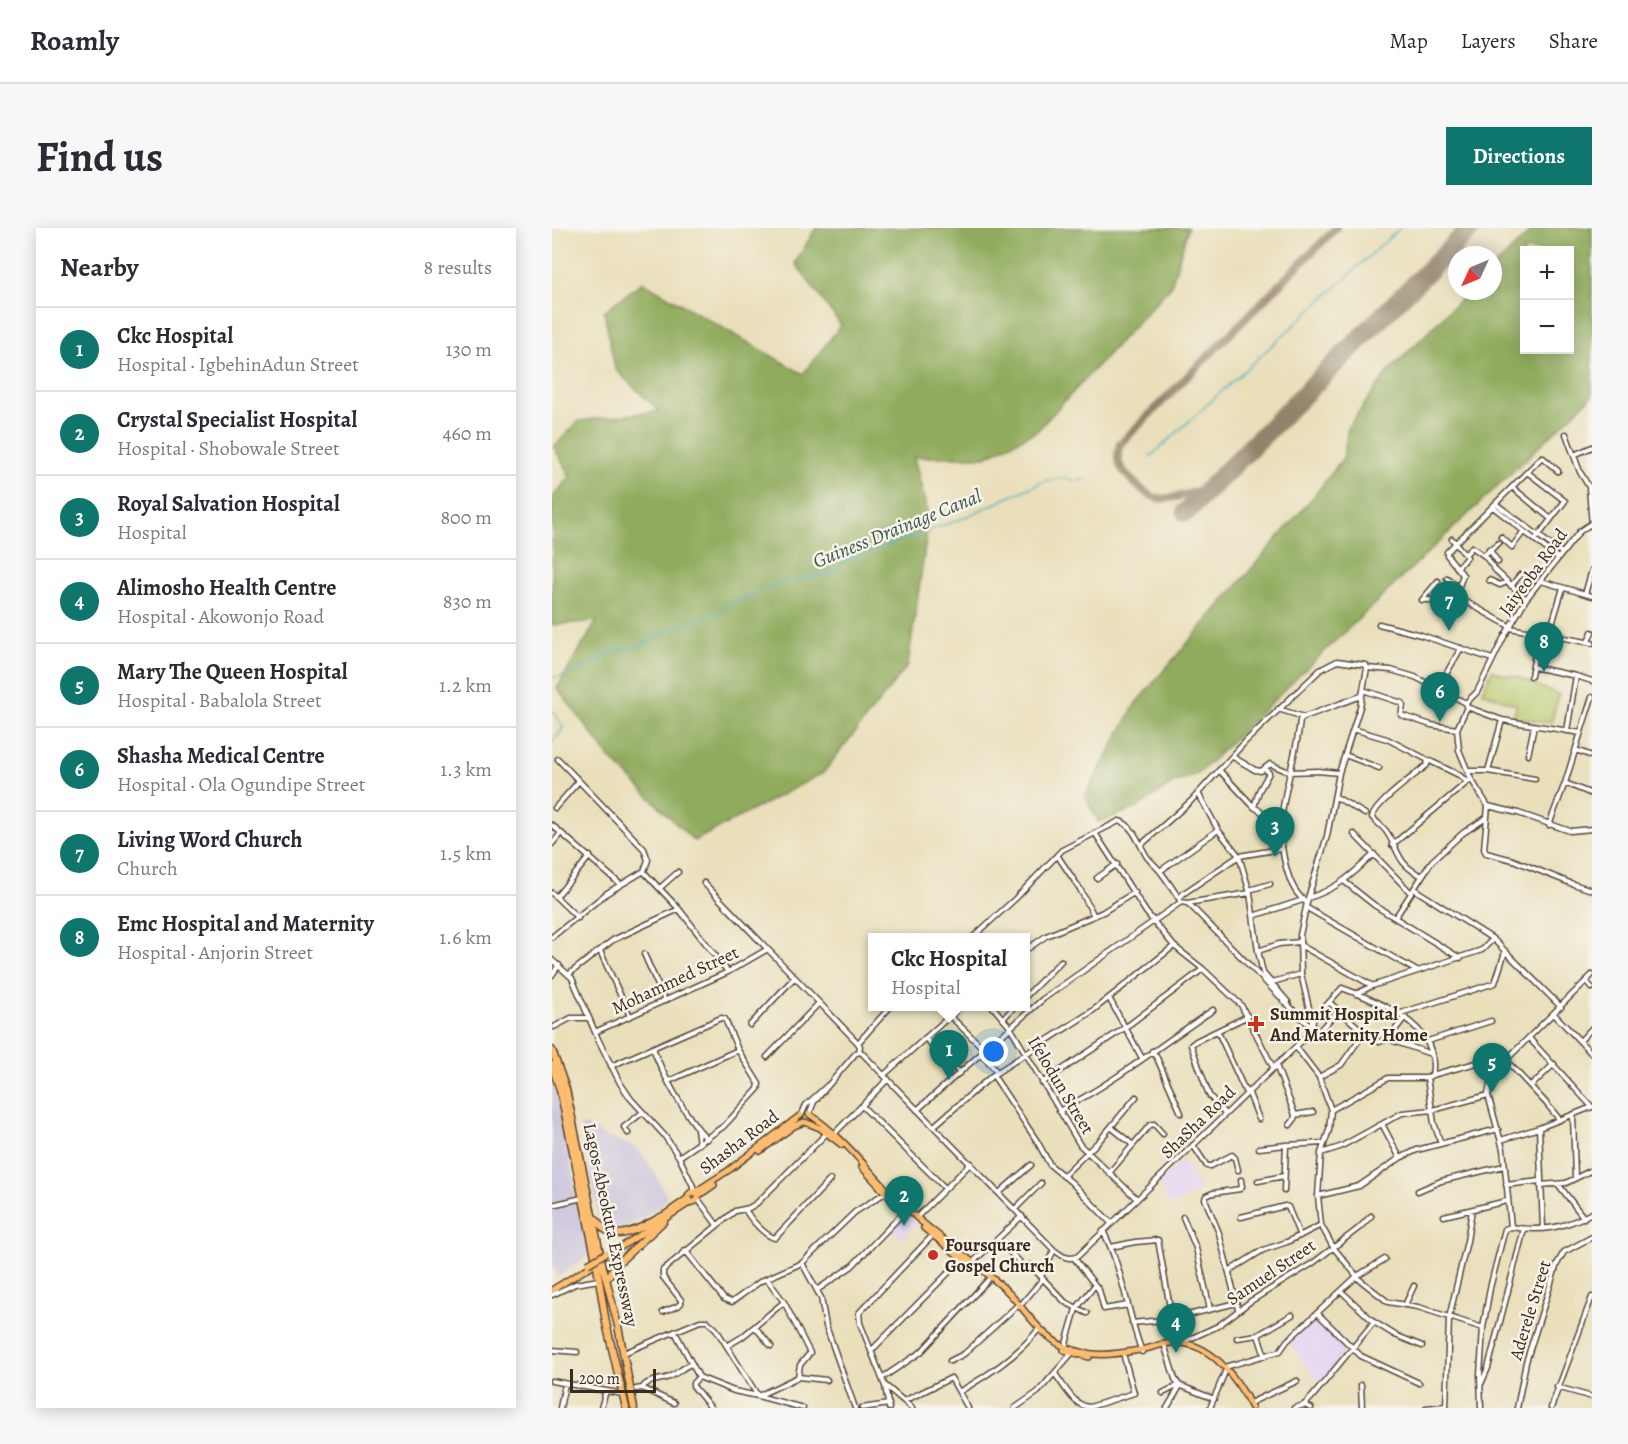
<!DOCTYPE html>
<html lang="en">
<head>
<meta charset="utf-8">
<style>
  :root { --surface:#fff; --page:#f7f7f7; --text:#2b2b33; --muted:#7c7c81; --line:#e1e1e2; --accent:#0f766e }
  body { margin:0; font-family:Alegreya,serif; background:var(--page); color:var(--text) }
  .controls { position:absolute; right:18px; top:18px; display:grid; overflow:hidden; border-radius:0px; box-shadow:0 3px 15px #0003 }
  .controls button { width:54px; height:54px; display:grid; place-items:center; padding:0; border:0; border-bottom:2px solid var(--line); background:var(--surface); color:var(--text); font:30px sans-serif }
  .compass { position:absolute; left:896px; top:18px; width:54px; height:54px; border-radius:50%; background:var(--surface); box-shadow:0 3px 15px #0003; rotate:226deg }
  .scale { position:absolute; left:18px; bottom:15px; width:86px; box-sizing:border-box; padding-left:6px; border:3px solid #3b2a1e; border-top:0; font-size:16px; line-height:21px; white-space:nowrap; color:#3b2a1e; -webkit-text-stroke:4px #f7f3e8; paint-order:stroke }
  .you { position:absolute; left:442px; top:824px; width:21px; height:21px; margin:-15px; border:4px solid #fff; border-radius:50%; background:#1a73e8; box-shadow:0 0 0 9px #1a73e833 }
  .badge { display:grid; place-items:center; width:39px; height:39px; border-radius:50%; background:var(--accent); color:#fff; font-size:20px; font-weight:700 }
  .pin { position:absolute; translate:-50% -50px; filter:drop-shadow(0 2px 3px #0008) }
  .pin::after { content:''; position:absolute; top:32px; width:21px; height:18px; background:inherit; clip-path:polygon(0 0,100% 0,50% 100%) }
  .popup { position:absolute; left:316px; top:705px; width:162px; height:78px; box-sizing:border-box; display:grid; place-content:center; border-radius:0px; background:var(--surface); filter:drop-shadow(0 2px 4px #0005); font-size:20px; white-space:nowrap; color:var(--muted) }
  .popup b { font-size:22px; color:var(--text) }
  .popup::after { content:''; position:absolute; left:50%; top:100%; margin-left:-12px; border:12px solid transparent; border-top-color:var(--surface) }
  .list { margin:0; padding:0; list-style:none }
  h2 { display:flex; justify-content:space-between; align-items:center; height:78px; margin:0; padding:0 24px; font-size:26px }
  h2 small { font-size:20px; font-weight:400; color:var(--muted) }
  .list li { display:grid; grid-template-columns:39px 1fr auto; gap:18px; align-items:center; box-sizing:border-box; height:84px; padding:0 24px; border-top:2px solid var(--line) }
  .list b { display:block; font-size:22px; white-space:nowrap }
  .list p { margin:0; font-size:20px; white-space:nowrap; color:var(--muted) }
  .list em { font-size:20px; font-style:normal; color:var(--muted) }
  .map { position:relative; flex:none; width:1040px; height:1180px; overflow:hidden; border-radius:0px }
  header { display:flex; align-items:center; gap:36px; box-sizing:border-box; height:84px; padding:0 30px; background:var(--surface); border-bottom:2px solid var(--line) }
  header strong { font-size:28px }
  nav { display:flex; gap:33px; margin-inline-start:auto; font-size:21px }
  .intro { display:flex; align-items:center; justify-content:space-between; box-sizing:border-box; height:144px; padding:0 36px }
  h1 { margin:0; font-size:42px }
  .button { padding:15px 27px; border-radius:0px; background:var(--accent); color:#fff; font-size:21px; font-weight:700 }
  main { display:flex; gap:36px; padding:0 36px }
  aside { flex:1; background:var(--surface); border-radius:0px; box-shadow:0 3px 15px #0003 }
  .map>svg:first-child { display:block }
  .built { fill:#e3d3f2 }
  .industrial { fill:#c6c0da }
  .green { fill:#b6c669; stroke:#787844; stroke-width:1.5 }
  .forest { fill:#90ab5d; stroke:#666a3e; stroke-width:1.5; fill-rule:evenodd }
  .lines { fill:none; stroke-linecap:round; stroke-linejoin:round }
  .stream { stroke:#3cabb9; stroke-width:1.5 }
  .taxiway { stroke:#92846c; stroke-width:8 }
  .runway { stroke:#92846c; stroke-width:20 }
  .minor-casing { stroke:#554536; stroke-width:7 }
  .major-casing { stroke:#554536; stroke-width:8 }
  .highway-casing { stroke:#554536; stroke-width:9 }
  .minor { stroke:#fff; stroke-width:4 }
  .major { stroke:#fcbd6f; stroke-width:5 }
  .highway { stroke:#fcbd6f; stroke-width:6 }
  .major-bridge-casing { stroke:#554536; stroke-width:8; stroke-linecap:butt }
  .major-bridge { stroke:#fcbd6f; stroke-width:5 }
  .poi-dot { fill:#c8321e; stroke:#f7f3e8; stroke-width:2 }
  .labels { text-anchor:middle; stroke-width:5; stroke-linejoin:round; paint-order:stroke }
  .street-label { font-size:18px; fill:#3b2a1e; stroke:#f7f3e8 }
  .poi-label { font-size:18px; font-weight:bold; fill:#3b2a1e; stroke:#f7f3e8; text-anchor:start }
  .water-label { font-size:20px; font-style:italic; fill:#3b5754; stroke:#f7f3e8 }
</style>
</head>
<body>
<header>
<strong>Roamly</strong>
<nav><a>Map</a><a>Layers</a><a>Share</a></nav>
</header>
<div class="intro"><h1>Find us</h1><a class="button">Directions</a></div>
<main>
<aside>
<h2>Nearby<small>8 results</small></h2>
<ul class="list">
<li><span class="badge">1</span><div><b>Ckc Hospital</b><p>Hospital · IgbehinAdun Street</p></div><em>130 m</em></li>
<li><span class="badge">2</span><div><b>Crystal Specialist Hospital</b><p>Hospital · Shobowale Street</p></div><em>460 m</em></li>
<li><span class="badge">3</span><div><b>Royal Salvation Hospital</b><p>Hospital</p></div><em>800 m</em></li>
<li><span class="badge">4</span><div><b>Alimosho Health Centre</b><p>Hospital · Akowonjo Road</p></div><em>830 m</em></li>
<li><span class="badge">5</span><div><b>Mary The Queen Hospital</b><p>Hospital · Babalola Street</p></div><em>1.2 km</em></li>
<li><span class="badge">6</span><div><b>Shasha Medical Centre</b><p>Hospital · Ola Ogundipe Street</p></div><em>1.3 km</em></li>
<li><span class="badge">7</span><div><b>Living Word Church</b><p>Church</p></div><em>1.5 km</em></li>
<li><span class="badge">8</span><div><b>Emc Hospital and Maternity</b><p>Hospital · Anjorin Street</p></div><em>1.6 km</em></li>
</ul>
</aside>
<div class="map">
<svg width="1040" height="1180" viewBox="0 0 1040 1180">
  <rect width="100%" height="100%" fill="#f7f3e8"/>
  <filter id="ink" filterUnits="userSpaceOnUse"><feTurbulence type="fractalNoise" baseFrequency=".0167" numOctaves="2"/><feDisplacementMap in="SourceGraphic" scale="12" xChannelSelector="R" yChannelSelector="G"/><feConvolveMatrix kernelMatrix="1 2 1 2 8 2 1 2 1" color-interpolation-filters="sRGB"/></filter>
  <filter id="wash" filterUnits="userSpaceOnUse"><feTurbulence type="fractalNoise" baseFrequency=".008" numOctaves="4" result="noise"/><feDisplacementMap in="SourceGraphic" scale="24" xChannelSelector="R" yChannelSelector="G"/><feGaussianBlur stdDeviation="1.35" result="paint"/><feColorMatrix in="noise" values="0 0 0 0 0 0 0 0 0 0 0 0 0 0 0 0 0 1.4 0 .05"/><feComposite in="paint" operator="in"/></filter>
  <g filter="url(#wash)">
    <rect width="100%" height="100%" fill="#e9dfbb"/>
    <path class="built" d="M631,932L649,962L618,978L606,954Z
      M354,984L366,995L349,1011L339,1000Z
      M765,1086L797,1117L768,1156L737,1115Z"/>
    <path class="industrial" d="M0,854L8,873L20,938L24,973L39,1026L6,1049L0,1037Z
      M34,897L53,909L85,919L102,943L115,969L108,979L70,1002L61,1001L51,996L46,986L28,898Z"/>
    <path class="green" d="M940,442L953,447L964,448L1007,467L999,495L960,490L965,477L930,464Z"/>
    <path class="forest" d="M264,0H636L619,58L485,203L433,229H362L377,291L356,437L271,545L142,613L59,531L5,460L45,393L0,397V270L18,249L2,219L27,193L107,183L63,141L52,83L91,54L251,146L289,97L243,35Z
      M982,0H1040V168L754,441L646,546L621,555L585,580L546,594L533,568L584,475L762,268L791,230L796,199L835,145L917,63H941V40ZM972,22H1017V122H972Z"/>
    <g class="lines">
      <path class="stream" d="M598,229L848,0
        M0,450L19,445L45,433L59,424L90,417L118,401L169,384L177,376L231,354L280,345L294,332L407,292L492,253L512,250L525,253L534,251
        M0,482L11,499L8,505L0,514"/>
      <path class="taxiway" d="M660,257C648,263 618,273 605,270C594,268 571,246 567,235C565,228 566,222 568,216L784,0"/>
      <path class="runway" d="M634,284L919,0"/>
    </g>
  </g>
  <g filter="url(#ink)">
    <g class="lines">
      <defs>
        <path id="minor" d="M1014,206L1028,244L1037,259L1040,298
          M1022,227L1040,219
          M975,244L1013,273L983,312
          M960,259L999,291
          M944,276L1010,325
          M941,279L1006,330
          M949,309L960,319L972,303
          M900,311L915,329L905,340
          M947,315L932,327L944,343L974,371
          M937,321L946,334
          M914,326L920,319L931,327
          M895,350L903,357L907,358L911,347L895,327V324L990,229L1006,243
          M937,352L948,357L955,354
          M886,353L870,372H911L959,399
          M989,353L1040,368
          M959,358L968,347
          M1033,366L1040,342
          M961,373L966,364
          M827,396L869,407L940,431
          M958,400L1040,415
          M997,406L1011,360
          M1036,414L1040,404
          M981,439L1024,448L1040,453
          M979,448L987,404
          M886,460L909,420
          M811,462L850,475L851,477L849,487L879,497L905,501
          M914,475L925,464L952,409L974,371L1028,303L1040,295
          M915,479L905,501L907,522L919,551L936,578L932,621L934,625L961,632L1018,655L1040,662
          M726,481L752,489L809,468
          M752,489L748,492C743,545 719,584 734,639C738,654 743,666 755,675
          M801,501L835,511L876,532L875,537C862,548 825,574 820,589C824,594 830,598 834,603C848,623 844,636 870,648
          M1015,503L1024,448
          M1024,522L1040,528
          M793,527L827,540
          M976,527L982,498
          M681,529L703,542L709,543L718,536L737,544L766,543L787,545
          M876,532L907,547L915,554
          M667,542L702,579L718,589
          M916,543H936L983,551
          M936,543L950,492
          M1013,555L1040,566
          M646,565L666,602L687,628L698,665L706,723L711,745L736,774
          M784,569L813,586
          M936,578L966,585L1018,603L1040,601
          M702,579L707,563L717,545L713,541
          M3,580L27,553
          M0,597L68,656
          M997,597L1013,555L1040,469
          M543,605L594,684L622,718L651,741L689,777L721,839
          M802,606L859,665
          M0,616L9,605
          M589,617L639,573L694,513L768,442L785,433L814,437L815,440
          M840,617L919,551
          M505,627L528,661L542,688
          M608,643L666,602
          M92,644L127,681L176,744
          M545,650L565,636
          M793,654L822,677L908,730
          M152,655L305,814L308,818L307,824
          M109,659L126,644
          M862,661L941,711L1009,779
          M697,662L718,656
          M0,665L26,690
          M4,669L38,628
          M627,670L632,665L687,628L729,621
          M756,670C785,661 800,647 822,626
          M635,675L698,665
          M755,680L863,742
          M701,688L751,672
          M843,690L880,633L911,605L934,590
          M0,709L55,665L92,643L96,632L92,621L6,531
          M420,710L463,671L510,622L567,593C581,596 588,618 595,629C599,634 604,638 608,643C615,652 623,664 629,674
          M748,717L819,757
          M474,722L494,708L551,684L583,664
          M48,723L78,788
          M706,723L727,716L748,714
          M92,726L113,773
          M0,732L20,750L46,811L68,855L79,871L112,907L127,929L141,958V964
          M17,746L61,712L127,681
          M0,747L7,737
          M1034,753L1040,760
          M717,755L749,746
          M804,766L820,758L930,722L941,711
          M474,768L509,733
          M557,770L590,830
          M778,775L820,811L827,814L836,811
          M440,778L458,799L528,917L585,971
          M849,785L943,755L953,724
          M1002,786L1040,826
          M398,788L433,822
          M451,791L463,778
          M760,793L790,760C827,774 890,797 880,847L875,850L882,895L889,916
          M198,797L242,750
          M2,799L19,790H37
          M43,804L176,744L214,722
          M666,804L694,865
          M757,806L768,802L786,783
          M373,810L408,845
          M977,810L1040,879
          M836,811L879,826
          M836,811L853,789
          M876,813L939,793
          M1028,813L1040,800
          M306,815L339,778
          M744,819L767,849L779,882L777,902L769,925L766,968L769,997L781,1019L808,1052L836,1074L866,1079L931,1100
          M101,820C111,848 134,889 155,911
          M600,823L605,830L629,885
          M429,825L445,844
          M215,829L267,775
          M724,837L743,887L742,892L738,897
          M59,838L169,790L173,791L186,822L207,856L206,861L172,898L127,929
          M332,847L409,778
          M441,847L485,913L498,937L519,954L559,995
          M880,847L950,828L994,875L1008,892
          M767,849L789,837L812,805
          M117,853L186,822
          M490,855L574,799L651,741
          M979,858L1002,836
          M696,863L707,891
          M310,878L392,959
          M365,882L491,771L629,674L635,675L639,678L751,792L757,796
          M779,882L836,850H875
          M507,883C562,855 610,816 661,782
          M250,886L254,877L276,857
          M257,886L262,874L304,825L309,824L502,1022C510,1028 517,1033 526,1028L760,803L761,797L749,746L748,707L756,670L775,608L787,545L808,479L815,440L839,442L863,449L914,475L915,479L950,492L1029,505
          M673,886L657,867L639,817L644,813L696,788
          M743,887L761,884
          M1021,887L1023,950
          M830,896L848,930
          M382,898L441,847L539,784L622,718
          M559,899L581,917
          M987,900L991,1001
          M145,901L147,916
          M76,905L72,899L91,884
          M282,906L336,851
          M949,912L987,900L1040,879
          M641,917L655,938H659L680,927L683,930L686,942
          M707,920L734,917
          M769,925L788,919L850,885L881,882L936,867
          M558,944L598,897L602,896L611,906
          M511,948L547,913L584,869
          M706,953L732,948
          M1006,956L1032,990
          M954,957L988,953
          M988,957L1014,955L1040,942
          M732,963L734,917L772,915
          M866,963L889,953L952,938
          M447,965L479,937
          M766,968L807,958L848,930L865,922L946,901
          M146,971L165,997
          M0,977L30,970
          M193,981C198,991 213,1008 223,1010L278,952
          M463,981L489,955
          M892,988L955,973
          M365,989L419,935
          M631,989L644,1020L658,1081
          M689,989L733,978L736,979L748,1008
          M959,999L951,921L936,867C937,853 945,843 954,832L1040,747
          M959,999C991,1004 1011,1000 1040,985
          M551,1003C571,1041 575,1084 590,1124
          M445,1012L467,1033
          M559,1019L583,1014L606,1012L620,1091
          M133,1022L172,1071L180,1074L209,1053L250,1035L303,984L333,965
          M522,1030L547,1062L552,1081L576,1077
          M421,1034L470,988
          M250,1035L269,1070L274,1098L303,1180
          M478,1037L513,1074L535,1085
          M677,1043L711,1022L735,1014L769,997
          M489,1048L502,1022
          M265,1062L300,1038L353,983
          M789,1063L822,1094L843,1107L870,1118
          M0,1067L23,1056L47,1052
          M853,1077L862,1058
          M467,1079L490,1052
          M686,1081L667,1005L653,971L654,968L661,965L688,961L690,959L689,952
          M111,1084L126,1078L129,1075V1072L111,1049V1042L183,983L197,980L205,975L275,905
          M765,1085L809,1128L867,1155
          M580,1095L620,1091L684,1075
          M203,1099L219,1118
          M123,1104L147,1149L182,1163L206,1168L246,1149L248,1137L258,1125L232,1074L215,1051
          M706,1107L713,1128
          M685,1110L706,1107L740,1087
          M631,1114L666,1098L699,1073L761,1035L807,1000L819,988
          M175,1118L190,1109L232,1074
          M513,1119L524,1081L543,1057
          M613,1119L623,1151L627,1157L662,1171
          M0,1122L25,1124
          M319,1123L411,1030
          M72,1125L148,1093H155L164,1101L206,1168L251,1180
          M398,1133L412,1126L467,1076
          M673,1139L728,1123L735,1113L805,1048L833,1031
          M503,1146C512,1157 522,1179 538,1179L582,1165L572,1129
          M147,1149L141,1155V1158L159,1180
          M246,1149L275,1152
          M330,1150L369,1124L436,1052
          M0,1153L71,1166
          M929,1156L936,1140L972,1001
          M809,1157L810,1180
          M334,1158L360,1180
          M1005,1159L1040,1169
          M90,1160L122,1175
          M84,1161L90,1160C96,1151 108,1153 117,1149C125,1146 131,1139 139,1136
          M407,1164C436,1147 464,1129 486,1102
          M611,1165L627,1157
          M352,1173L399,1150L416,1180
          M698,1175L745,1153
          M752,1177L759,1180
          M8,1180L13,1156
          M49,1180L54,1163
          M310,1180L337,1176
          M337,1180L333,1158L308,1095L307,1085L381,1007
          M463,1180L486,1164L520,1125
          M615,1180L628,1158
          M658,1180L673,1144
          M742,1180L752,1177L760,1169L822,1094
          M874,1180L894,1178
          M894,1180L897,1090L915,1013L920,982
          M929,1180L928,1147L931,1100L938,1060L953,1001L959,999
          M965,1180L974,1134L1005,1036L1012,1024L1040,1009
          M999,1180L1040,1069"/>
        <path id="major" d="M257,886C292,909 316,943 345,972C379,1005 419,1030 454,1062C473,1081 488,1108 513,1119C542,1131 564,1126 593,1121C602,1119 611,1115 620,1115C658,1112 685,1150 700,1180
          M253,894L268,900L290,917
          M208,923L242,898L252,894
          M310,939L342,974
          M136 969a5 5 0 1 1 10 0a5 5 0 1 1-10 0Z
          M143,964L177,942L249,887
          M146,968L162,957
          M108,990L136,970
          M372,1000L426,1043
          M55,1028L139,974
          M0,1062L39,1038
          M512,1122L537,1129"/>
        <path id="highway" d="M0,822L14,861L50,1035L66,1098L82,1180
          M0,837L8,862L44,1033L54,1095L74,1180
          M44,991C61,1020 89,999 111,988
          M55,1051L62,1039L112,993"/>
      </defs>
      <use href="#minor" class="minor-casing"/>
      <use href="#major" class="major-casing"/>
      <use href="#highway" class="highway-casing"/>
      <use href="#minor" class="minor"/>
      <use href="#major" class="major"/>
      <use href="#highway" class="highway"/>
      <defs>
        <path id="major-bridge" d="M36,1036L54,1025"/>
      </defs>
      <use href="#major-bridge" class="major-bridge-casing"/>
      <use href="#major-bridge" class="major-bridge"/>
    </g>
  </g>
  <g class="poi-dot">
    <path d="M701 787h6v6h6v6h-6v6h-6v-6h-6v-6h6z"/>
    <circle cx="381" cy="1027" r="6"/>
  </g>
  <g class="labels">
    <g class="street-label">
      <text transform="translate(981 344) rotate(-54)" y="6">Jaiyeoba Road</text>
      <text transform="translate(123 752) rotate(-25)" y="6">Mohammed Street</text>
      <text transform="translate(509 857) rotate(59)" y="6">Ifelodun Street</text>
      <text transform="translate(646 894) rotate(-44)" y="6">ShaSha Road</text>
      <text transform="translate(187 914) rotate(-37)" y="6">Shasha Road</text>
      <text transform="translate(59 997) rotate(78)" y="6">Lagos-Abeokuta Expressway</text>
      <text transform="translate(719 1044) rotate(-34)" y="6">Samuel Street</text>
      <text transform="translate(978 1082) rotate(-73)" y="6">Aderele Street</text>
    </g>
    <g class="poi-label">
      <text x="718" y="792">Summit Hospital<tspan x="718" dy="21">And Maternity Home</tspan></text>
      <text x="393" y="1023">Foursquare<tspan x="393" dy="21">Gospel Church</tspan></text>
    </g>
    <g class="water-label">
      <text transform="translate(345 300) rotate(-22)" y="7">Guiness Drainage Canal</text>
    </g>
  </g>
</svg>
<div class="controls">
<button>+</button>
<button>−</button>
</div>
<svg class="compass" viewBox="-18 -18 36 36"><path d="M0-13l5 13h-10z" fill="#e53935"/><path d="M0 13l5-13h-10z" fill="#7c7c81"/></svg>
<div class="scale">200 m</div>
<div class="you"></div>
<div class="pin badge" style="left:397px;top:852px">1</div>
<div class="popup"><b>Ckc Hospital</b>Hospital</div>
<div class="pin badge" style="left:352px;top:998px">2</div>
<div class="pin badge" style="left:723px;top:629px">3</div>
<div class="pin badge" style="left:624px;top:1125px">4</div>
<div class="pin badge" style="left:940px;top:865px">5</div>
<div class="pin badge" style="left:888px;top:494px">6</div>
<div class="pin badge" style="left:897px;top:403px">7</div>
<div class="pin badge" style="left:992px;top:444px">8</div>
</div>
</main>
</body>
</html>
